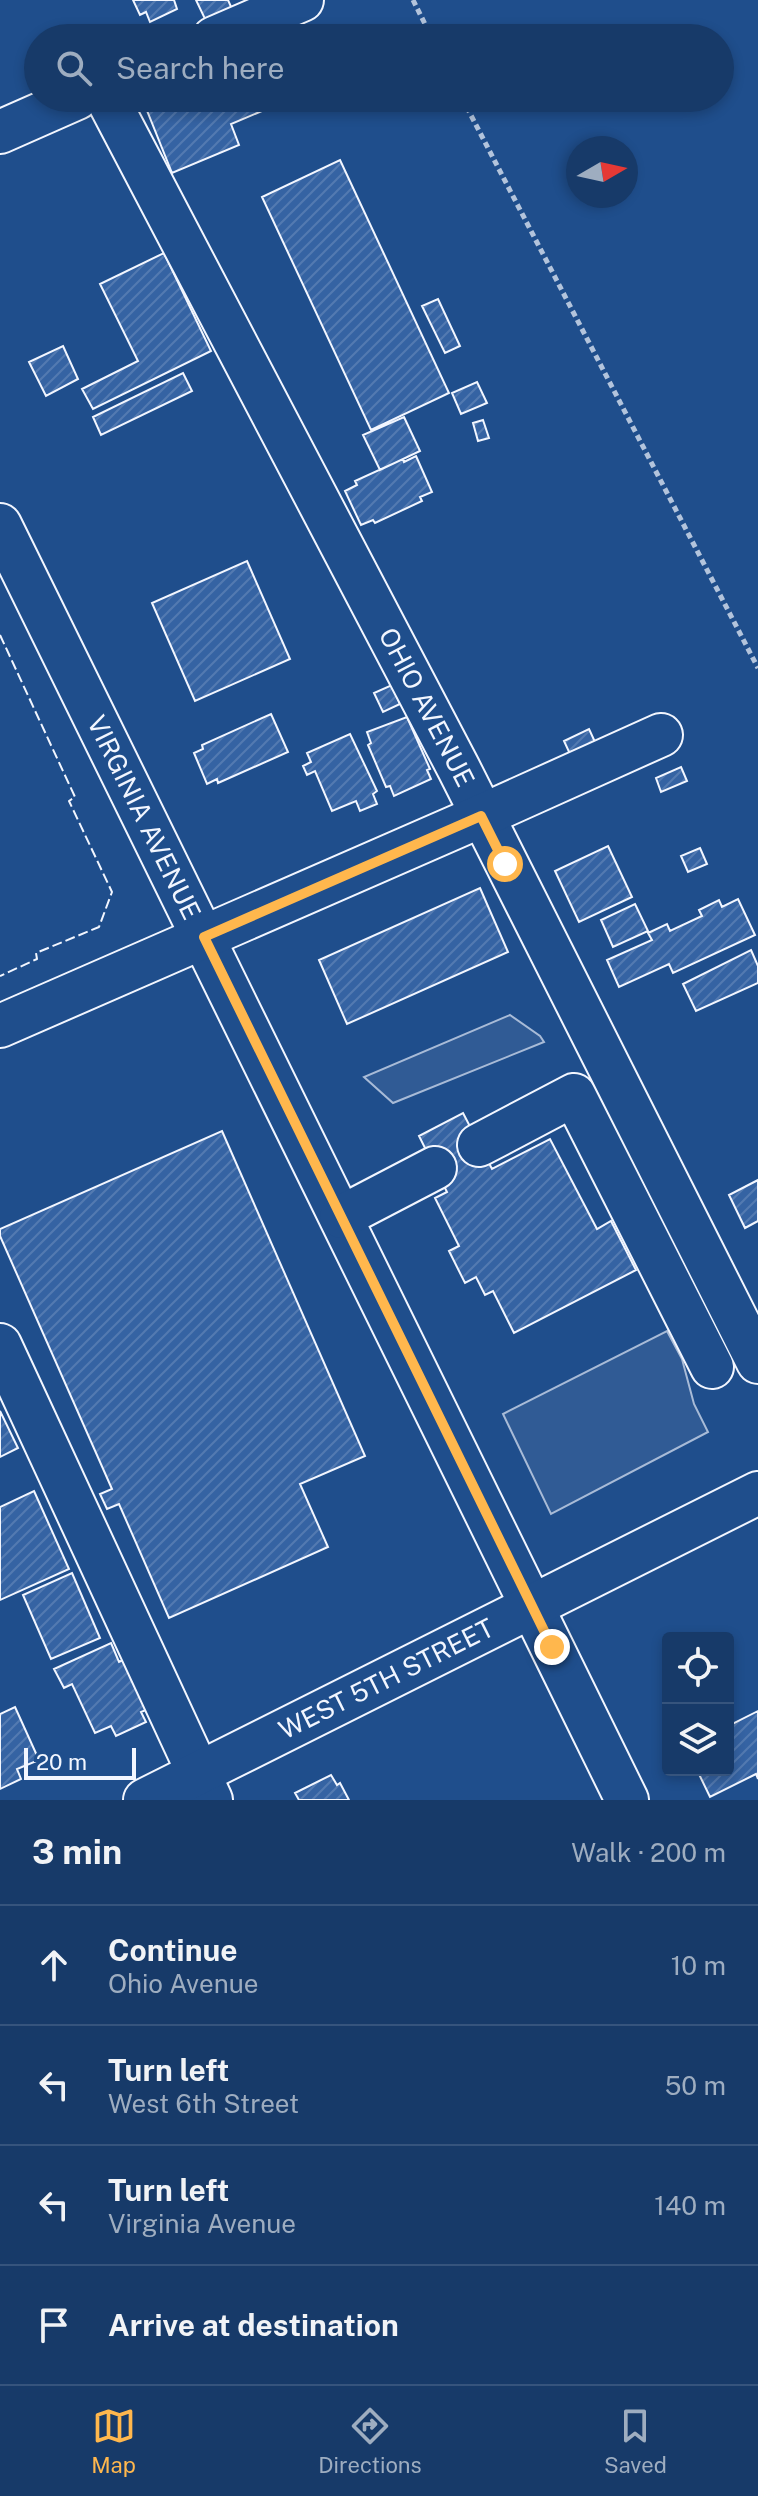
<!DOCTYPE html>
<html lang="en">
<head>
<meta charset="utf-8">
<style>
  :root { --surface:#173a69; --page:#20416f; --text:#f1f3f6; --muted:#9eadc0; --line:#36547d; --accent:#ffb74d }
  body { margin:0; font-family:"Public Sans",sans-serif; background:var(--page); color:var(--text) }
  .controls { position:absolute; right:24px; bottom:24px; display:grid; overflow:hidden; border-radius:8px; box-shadow:0 4px 12px #0003 }
  .controls button { width:72px; height:72px; display:grid; place-items:center; padding:0; border:0; border-bottom:2px solid var(--line); background:var(--surface); color:var(--text); font:40px sans-serif }
  .compass { position:absolute; left:566px; top:136px; width:72px; height:72px; border-radius:50%; background:var(--surface); box-shadow:0 4px 12px #0003; rotate:81deg }
  .scale { position:absolute; left:24px; bottom:20px; width:112px; box-sizing:border-box; padding-left:8px; border:4px solid #f2f6ff; border-top:0; font-size:22px; line-height:28px; white-space:nowrap; color:#f2f6ff; -webkit-text-stroke:6px #1f4e8c; paint-order:stroke }
  .stop { position:absolute; width:24px; height:24px; margin:-18px; border:6px solid #ffb74d; border-radius:50%; background:#fff }
  .stop.end { background:#ffb74d; border-color:#fff; box-shadow:0 2px 8px #0008 }
  .list { margin:0; padding:0; list-style:none }
  h2 { display:flex; justify-content:space-between; align-items:center; height:104px; margin:0; padding:0 32px; font-size:34px }
  h2 small { font-size:26px; font-weight:400; color:var(--muted) }
  .list li { display:grid; grid-template-columns:52px 1fr auto; gap:24px; align-items:center; box-sizing:border-box; height:120px; padding:0 32px; border-top:2px solid var(--line) }
  .list b { display:block; font-size:30px; white-space:nowrap }
  .list p { margin:0; font-size:26px; white-space:nowrap; color:var(--muted) }
  .list em { font-size:26px; font-style:normal; color:var(--muted) }
  .icon { flex:none; width:44px; height:44px; fill:none; stroke:currentColor; stroke-width:2; stroke-linecap:round; stroke-linejoin:round }
  .map { position:relative; flex:none; width:758px; height:1800px; overflow:hidden }
  .search { position:absolute; background:var(--surface); box-shadow:0 4px 12px #0003; left:24px; right:24px; top:24px; height:88px; display:flex; align-items:center; gap:20px; box-sizing:border-box; padding:0 28px; border-radius:44px; color:var(--muted); font-size:30px }
  .sheet { height:584px; background:var(--surface) }
  nav { display:flex; justify-content:space-around; align-items:center; box-sizing:border-box; height:112px; border-top:2px solid var(--line); background:var(--surface); font-size:22px; color:var(--muted) }
  nav a { display:grid; justify-items:center; gap:4px }
  nav .on { color:var(--accent) }
  .map>svg:first-child { display:block }
  .built { fill:#305b95; stroke:#a8bbd7; stroke-width:2 }
  .building { fill:url(#building-hatch); stroke:#f2f6ff; stroke-width:2 }
  .lines { fill:none; stroke-linecap:round; stroke-linejoin:round }
  .minor-casing { stroke:#f2f6ff; stroke-width:46 }
  .path { stroke:#b3c4dc; stroke-width:5; stroke-dasharray:6 4; stroke-linecap:butt }
  .minor { stroke:#1f4e8c; stroke-width:42 }
  .fence { stroke:#f2f6ff; stroke-width:2; stroke-dasharray:10 4; stroke-linecap:butt }
  .route { stroke:#ffb74d; stroke-width:10 }
  .labels { text-anchor:middle; stroke-width:6; stroke-linejoin:round; paint-order:stroke }
  .street-label { font-size:26px; fill:#f2f6ff; stroke:#1f4e8c }
</style>
</head>
<body>
<div class="map">
<svg width="758" height="1800" viewBox="0 0 758 1800">
  <defs>
    <pattern id="building-hatch" width="6" height="6" patternUnits="userSpaceOnUse" patternTransform="scale(2)"><rect width="6" height="6" fill="#3563a3"/><path d="M-1 1l2-2M0 6l6-6M5 7l2-2" fill="none" stroke="#537ab1"/></pattern>
  </defs>
  <rect width="100%" height="100%" fill="#1f4e8c"/>
  <path class="built" d="M510,1015L540,1036L544,1042L393,1103L364,1077Z
    M667,1331L682,1359L694,1404L708,1432L551,1514L503,1414Z"/>
  <path class="building" d="M133,0H174L177,9L150,22L146,12L140,15Z
    M196,0H228L232,9L206,21Z
    M169,98H279L281,103L231,124L239,145L172,173L146,108Z
    M340,160L449,393L371,430L262,197Z
    M164,253L211,351L93,409L82,389L138,361L100,284Z
    M438,299L460,346L445,353L422,306Z
    M63,346L78,379L46,396L29,362Z
    M183,373L192,391L101,435L93,417Z
    M477,382L487,403L461,414L452,393Z
    M404,417L420,451L380,470L363,435Z
    M483,420L489,438L478,441L473,423Z
    M416,456L432,492L420,497L422,501L375,523L373,520L361,525L345,491L357,485L355,481L403,459L404,462Z
    M247,561L290,659L195,701L152,603Z
    M392,685L400,704L383,712L374,693Z
    M271,714L288,752L218,783L217,779L207,784L194,753L203,749L202,745Z
    M407,717L430,769L427,770L431,779L394,796L390,786L386,787L368,745L371,743L367,732Z
    M589,729L595,742L570,754L564,741Z
    M350,734L377,791L373,794L377,804L360,811L356,801L332,811L315,771L307,775L303,766L311,762L307,753Z
    M681,767L687,781L661,792L656,778Z
    M608,846L632,897L579,922L555,871Z
    M700,848L707,864L688,872L681,856Z
    M480,888L508,952L347,1024L319,960Z
    M738,899L755,935L673,973L669,964L619,987L607,960L652,940L648,933L667,924L670,931L702,916L699,910L719,900L722,907Z
    M635,904L648,931L613,947L601,920Z
    M751,950L758,966V983L696,1011L683,984Z
    M463,1113L492,1169L550,1139L597,1229L611,1221L636,1270L514,1333L493,1291L485,1295L476,1277L465,1283L449,1251L459,1246L435,1198L447,1192L419,1136Z
    M222,1131L365,1456L300,1484L328,1547L169,1618L119,1504L107,1509L100,1494L112,1489L0,1236V1229Z
    M758,1180V1221L745,1228L729,1195Z
    M0,1411L18,1448L0,1457Z
    M34,1491L69,1569L0,1600V1507Z
    M72,1573L100,1638L51,1659L23,1595Z
    M111,1643L119,1662L123,1660L146,1710L141,1712L146,1722L116,1736L111,1726L95,1733L72,1684L64,1688L54,1669Z
    M15,1707L39,1760L17,1769L21,1779L0,1789V1714Z
    M758,1711V1779L756,1774L710,1797L697,1770H728V1726Z
    M331,1775L337,1785L340,1783L349,1800H299L295,1793Z"/>
  <g class="lines">
    <defs>
      <g id="minor">
        <path d="M214,38L302,0"/>
        <path id="s1" d="M107,98L459,769L758,1362"/>
        <path d="M0,132L77,98"/>
        <path id="s2" d="M0,525L627,1800"/>
        <path d="M0,1026L481,816L661,735"/>
        <path d="M479,1145L574,1095L712,1367"/>
        <path d="M341,1217L435,1168"/>
        <path d="M0,1345L211,1800"/>
        <path id="s3" d="M145,1800L758,1493"/>
      </g>
    </defs>
    <use href="#minor" class="minor-casing"/>
    <path class="path" d="M413,0L432,38
      M462,98L758,668"/>
    <use href="#minor" class="minor"/>
    <path class="fence" d="M0,635L75,797L69,801L112,892L99,927L36,953L37,959L0,976"/>
  </g>
  <g class="lines">
    <path class="route" d="M505,864L481,816L204,937L552,1647"/>
  </g>
  <g class="labels">
    <g class="street-label">
      <text dy="9" stroke="none"><textPath href="#s1" startOffset="688">OHIO AVENUE</textPath></text>
      <text dy="9" stroke="none"><textPath href="#s2" startOffset="326">VIRGINIA AVENUE</textPath></text>
      <text dy="9" stroke="none"><textPath href="#s3" startOffset="270">WEST 5TH STREET</textPath></text>
    </g>
  </g>
</svg>
<div class="controls">
<button><svg class="icon" aria-label="locate" viewBox="0 0 24 24"><circle cx="12" cy="12" r="6"/><path d="M12 2v4M12 18v4M2 12h4M18 12h4"/></svg></button>
<button><svg class="icon" aria-label="layers" viewBox="0 0 24 24"><path d="M12 4l9 5-9 5-9-5zM3 14l9 5 9-5"/></svg></button>
</div>
<svg class="compass" viewBox="-18 -18 36 36"><path d="M0-13l5 13h-10z" fill="#e53935"/><path d="M0 13l5-13h-10z" fill="#9eadc0"/></svg>
<div class="scale">20 m</div>
<div class="stop" style="left:505px;top:864px"></div>
<div class="stop end" style="left:552px;top:1647px"></div>
<div class="search"><svg class="icon" aria-label="search" viewBox="0 0 24 24"><circle cx="10" cy="10" r="6"/><path d="M15 15l6 6"/></svg>Search here</div>
</div>
<section class="sheet">
<h2>3 min<small>Walk · 200 m</small></h2>
<ul class="list">
<li><svg class="icon" aria-label="ahead" viewBox="0 0 24 24"><path d="M12 20V5M6 11l6-6 6 6"/></svg><div><b>Continue</b><p>Ohio Avenue</p></div><em>10 m</em></li>
<li><svg class="icon" aria-label="left" viewBox="0 0 24 24"><path d="M17 20v-9H6M10 6l-5 5 5 5"/></svg><div><b>Turn left</b><p>West 6th Street</p></div><em>50 m</em></li>
<li><svg class="icon" aria-label="left" viewBox="0 0 24 24"><path d="M17 20v-9H6M10 6l-5 5 5 5"/></svg><div><b>Turn left</b><p>Virginia Avenue</p></div><em>140 m</em></li>
<li><svg class="icon" aria-label="arrive" viewBox="0 0 24 24"><path d="M6 21V4h12l-3 4 3 4H6"/></svg><div><b>Arrive at destination</b></div></li>
</ul>
</section>
<nav>
<a class="on"><svg class="icon" aria-label="map" viewBox="0 0 24 24"><path d="M3 6l6-2 6 2 6-2v14l-6 2-6-2-6 2zM9 4v14M15 6v14"/></svg>Map</a>
<a><svg class="icon" aria-label="directions" viewBox="0 0 24 24"><path d="M12 3l9 9-9 9-9-9zM9 14v-3h6M13 9l2 2-2 2"/></svg>Directions</a>
<a><svg class="icon" aria-label="saved" viewBox="0 0 24 24"><path d="M7 4h10v16l-5-4-5 4z"/></svg>Saved</a>
</nav>
</body>
</html>
